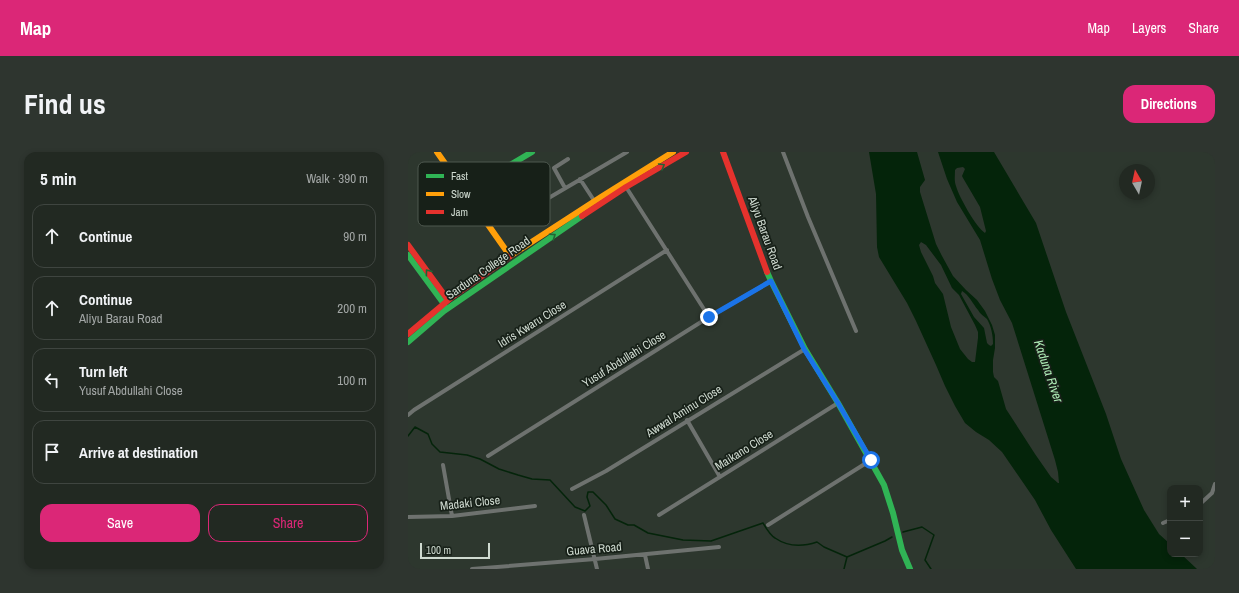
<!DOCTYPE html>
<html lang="en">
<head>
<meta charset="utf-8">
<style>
  :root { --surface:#222922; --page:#2e352f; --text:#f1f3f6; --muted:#a2a6a5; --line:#3f4540; --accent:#db2777 }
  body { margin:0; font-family:"Archivo Narrow",sans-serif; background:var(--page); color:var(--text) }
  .controls { position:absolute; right:12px; bottom:12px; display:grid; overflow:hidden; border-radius:8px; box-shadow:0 2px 6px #0003 }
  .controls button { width:36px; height:36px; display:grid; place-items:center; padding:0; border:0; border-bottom:1px solid var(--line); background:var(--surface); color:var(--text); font:20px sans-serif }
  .compass { position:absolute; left:711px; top:12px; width:36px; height:36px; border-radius:50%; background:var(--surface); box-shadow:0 2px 6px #0003; rotate:351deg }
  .scale { position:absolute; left:12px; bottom:10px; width:70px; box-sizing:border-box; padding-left:4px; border:2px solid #cfdad0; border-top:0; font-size:11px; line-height:14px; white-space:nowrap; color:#cfdad0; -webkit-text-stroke:3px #172018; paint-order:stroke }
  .stop { position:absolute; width:12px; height:12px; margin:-9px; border:3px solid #1a73e8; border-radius:50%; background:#fff }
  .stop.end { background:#1a73e8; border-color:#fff; box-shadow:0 1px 4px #0008 }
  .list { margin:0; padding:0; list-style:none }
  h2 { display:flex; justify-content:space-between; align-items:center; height:52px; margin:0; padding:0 16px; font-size:17px }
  h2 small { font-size:13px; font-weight:400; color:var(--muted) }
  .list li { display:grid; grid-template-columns:26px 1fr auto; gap:12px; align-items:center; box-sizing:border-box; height:64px; margin:0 8px 8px; padding:0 8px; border:1px solid var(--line); border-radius:12px }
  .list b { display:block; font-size:15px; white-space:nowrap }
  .list p { margin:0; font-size:13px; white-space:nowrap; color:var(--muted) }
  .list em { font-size:13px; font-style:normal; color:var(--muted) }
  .actions { display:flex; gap:8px; padding:12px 16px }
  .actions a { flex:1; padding:9px 0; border:1px solid var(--accent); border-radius:12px; text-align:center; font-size:14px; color:var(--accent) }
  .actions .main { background:var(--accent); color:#fff }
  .icon { flex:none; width:22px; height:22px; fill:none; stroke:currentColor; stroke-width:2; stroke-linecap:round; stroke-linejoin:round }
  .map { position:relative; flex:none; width:807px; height:417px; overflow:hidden; border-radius:12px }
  header { display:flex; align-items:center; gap:24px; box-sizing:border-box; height:56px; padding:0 20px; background:var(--accent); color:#fff }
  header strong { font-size:19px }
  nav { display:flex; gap:22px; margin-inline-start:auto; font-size:14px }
  .intro { display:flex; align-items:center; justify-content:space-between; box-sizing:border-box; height:96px; padding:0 24px }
  h1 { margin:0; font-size:28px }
  .button { padding:10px 18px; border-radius:12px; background:var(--accent); color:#fff; font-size:14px; font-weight:700 }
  main { display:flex; gap:24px; padding:0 24px }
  aside { flex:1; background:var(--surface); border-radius:12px; box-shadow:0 2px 6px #0003 }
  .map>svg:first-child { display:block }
  .water { fill:#04240a; fill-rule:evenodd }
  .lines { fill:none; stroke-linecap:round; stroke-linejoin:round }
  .stream { stroke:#04240a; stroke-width:1.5 }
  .street { stroke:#6e726f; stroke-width:4 }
  .fast { stroke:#30b455; stroke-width:6 }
  .slow { stroke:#ff9f0a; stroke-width:6 }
  .jam { stroke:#e5322d; stroke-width:6 }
  .oneway { stroke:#226333 }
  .route { stroke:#1a73e8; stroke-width:5 }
  .labels { text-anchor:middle; stroke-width:3.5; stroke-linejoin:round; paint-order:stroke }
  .street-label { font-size:12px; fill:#cfdad0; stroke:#172018 }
  .water-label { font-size:13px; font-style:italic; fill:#aeecb6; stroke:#172018 }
  .key { fill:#172018; stroke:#4e584f; stroke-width:1 }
  .key-label { font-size:11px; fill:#cfdad0 }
</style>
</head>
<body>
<header>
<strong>Map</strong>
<nav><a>Map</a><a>Layers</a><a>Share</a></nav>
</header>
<div class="intro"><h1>Find us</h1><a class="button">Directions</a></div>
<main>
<aside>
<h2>5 min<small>Walk · 390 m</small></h2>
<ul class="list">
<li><svg class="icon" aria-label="ahead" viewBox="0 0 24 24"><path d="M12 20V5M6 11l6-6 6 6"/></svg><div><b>Continue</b></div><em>90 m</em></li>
<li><svg class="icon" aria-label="ahead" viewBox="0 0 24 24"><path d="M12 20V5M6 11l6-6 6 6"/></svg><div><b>Continue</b><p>Aliyu Barau Road</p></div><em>200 m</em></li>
<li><svg class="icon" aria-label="left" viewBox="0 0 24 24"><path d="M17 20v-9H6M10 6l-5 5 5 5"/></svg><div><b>Turn left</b><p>Yusuf Abdullahi Close</p></div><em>100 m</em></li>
<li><svg class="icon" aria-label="arrive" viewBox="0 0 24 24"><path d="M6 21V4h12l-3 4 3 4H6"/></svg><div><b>Arrive at destination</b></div></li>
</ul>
<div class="actions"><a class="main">Save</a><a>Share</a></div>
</aside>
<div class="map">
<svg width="807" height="417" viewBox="0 0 807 417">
  <rect width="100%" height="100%" fill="#2d372e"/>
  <path class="water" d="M461,0H509L517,28L512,35V40L528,92L534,104L545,124L558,138L569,148L577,159L584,173L587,183V196L585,208V220L586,225L590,229L598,257L627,302L643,325L650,331H651L650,320L647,308L604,171L592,148L584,127L572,88L549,50L539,27L530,0H586L628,71L658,160L698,262L713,307L736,358L751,382L762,392V402H773L789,417H668L643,378L627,348L594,300L581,288L568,280L557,271L547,254L537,234L528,213L508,169L499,151L471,105L469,95L468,42ZM555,15L557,17L554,24L555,26L572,55L578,79L577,81C568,75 551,45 548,34C546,29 547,23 547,18L549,16ZM513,90L518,93L533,113L544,136L551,143L567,173L570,180V186L567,210H564L560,207L552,197L543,175L535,142L527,131L525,124L513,100L511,93ZM554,139C561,143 565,152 570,158C572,162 576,164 579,167C583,174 585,183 585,192L583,194L581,193L579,191L576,176L566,165L553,142Z"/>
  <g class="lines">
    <path class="stream" d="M0,284L7,275L20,282L24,292L32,300L59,303L72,307L91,317L110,323L124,327L142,328L167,355L177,359L182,354L179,345L180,340H185L198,353L207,367L220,373H226L240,381L275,388L303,389L355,371C358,376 362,383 367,386C380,395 394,395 409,390L416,395L439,405L477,389L484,385
      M495,380L514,375L526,383L517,408L523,417
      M436,417L439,405"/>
    <path class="street" d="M375,0L400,65L448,179
      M172,27L187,50
      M113,35L125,55
      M218,35L301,165
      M157,36L146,16L160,7
      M99,43L132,24
      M110,64L219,0
      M0,263L6,258L259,98
      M279,268L312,325
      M80,304L301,165L363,129
      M35,313L44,364
      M164,337L198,319L397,197
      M792,352L804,341L807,332
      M176,363L189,417
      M251,363L430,251
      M0,365L44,364L127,354
      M755,371L762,368
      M360,373L463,308
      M237,403L240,417
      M64,417L187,407L311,395"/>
    <path class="fast" d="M57,40L124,0
      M0,103L36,152
      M359,120L363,129L397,197L430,251L476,333L485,361L494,398L502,417
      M0,190L36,159L174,64"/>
    <path class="slow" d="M29,0L102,104
      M102,104L193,45L265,0"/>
    <path class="jam" d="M315,0L359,120
      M174,64L218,35L278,0
      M0,93L40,148
      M0,182L44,145L102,104"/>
  </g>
  <defs><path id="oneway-chevron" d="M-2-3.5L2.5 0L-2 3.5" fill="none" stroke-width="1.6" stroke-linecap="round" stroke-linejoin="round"/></defs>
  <g class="oneway">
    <use href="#oneway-chevron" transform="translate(254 14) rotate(-30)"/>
    <use href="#oneway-chevron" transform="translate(145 84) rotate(-34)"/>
    <use href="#oneway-chevron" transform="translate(20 120) rotate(-127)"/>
  </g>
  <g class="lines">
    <path class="route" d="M301,165L363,129L396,197L430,251L463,308"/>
  </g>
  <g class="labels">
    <g class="street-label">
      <text transform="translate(357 81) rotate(70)" y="4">Aliyu Barau Road</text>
      <text transform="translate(80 116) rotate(-35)" y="4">Sarduna College Road</text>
      <text transform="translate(124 172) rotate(-32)" y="4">Idris Kwaru Close</text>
      <text transform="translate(216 207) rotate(-32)" y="4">Yusuf Abdullahi Close</text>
      <text transform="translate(276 259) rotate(-32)" y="4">Awwal Aminu Close</text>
      <text transform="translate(336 298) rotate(-32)" y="4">Maikano Close</text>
      <text transform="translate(62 351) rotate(-6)" y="4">Madaki Close</text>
      <text transform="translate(186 397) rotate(-5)" y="4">Guava Road</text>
    </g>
    <g class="water-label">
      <text transform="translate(641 219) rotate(71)" y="5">Kaduna River</text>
    </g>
  </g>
  <rect x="10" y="10" width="132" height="64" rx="6" class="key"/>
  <rect x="18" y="22" width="18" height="4" fill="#30b455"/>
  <rect x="18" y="40" width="18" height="4" fill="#ff9f0a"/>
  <rect x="18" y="58" width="18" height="4" fill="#e5322d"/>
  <g class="key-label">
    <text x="43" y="28">Fast</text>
    <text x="43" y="46">Slow</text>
    <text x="43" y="64">Jam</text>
  </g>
</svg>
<div class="controls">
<button>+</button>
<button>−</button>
</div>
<svg class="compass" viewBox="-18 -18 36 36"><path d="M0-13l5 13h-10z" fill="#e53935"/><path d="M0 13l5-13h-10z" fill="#a2a6a5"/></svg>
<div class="scale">100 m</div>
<div class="stop" style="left:463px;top:308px"></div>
<div class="stop end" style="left:301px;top:165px"></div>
</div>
</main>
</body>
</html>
